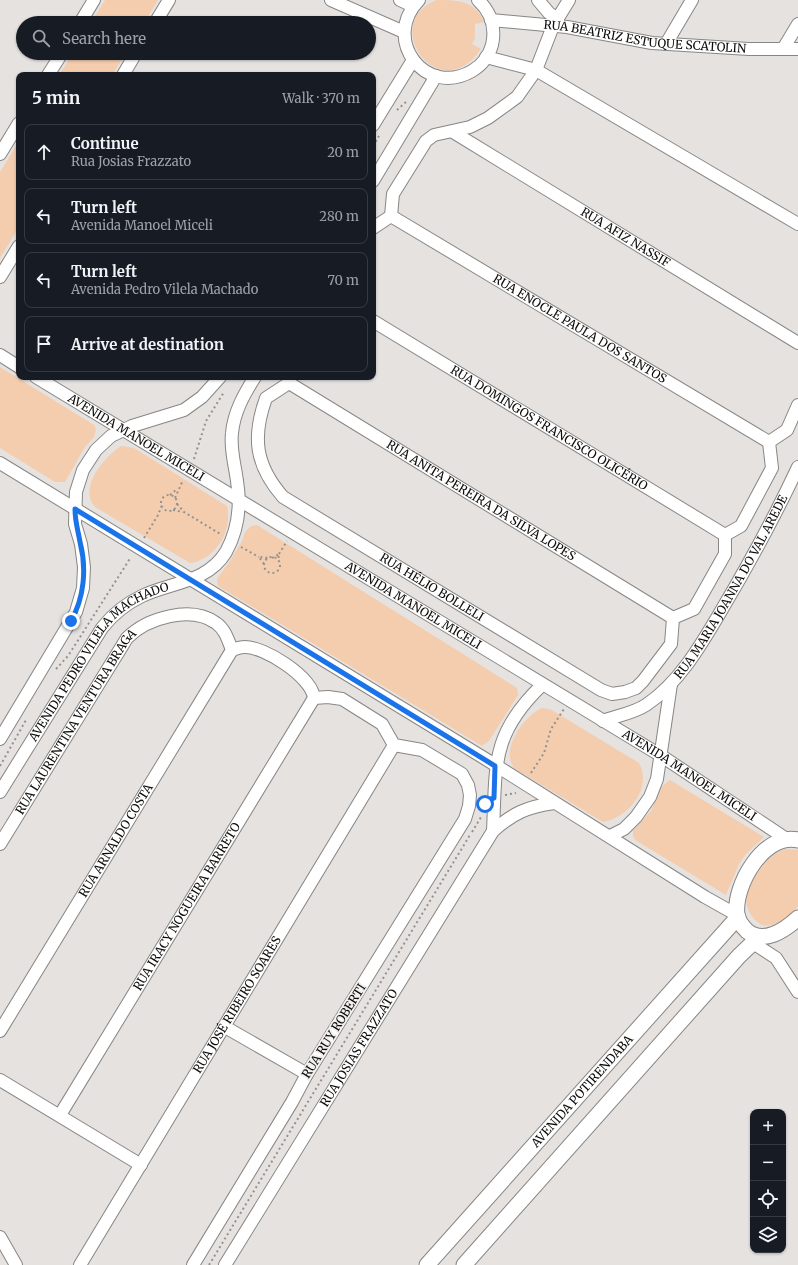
<!DOCTYPE html>
<html lang="en">
<head>
<meta charset="utf-8">
<style>
  :root { --surface:#171b24; --page:#20242c; --text:#f1f3f6; --muted:#9ea1a6; --line:#363941 }
  body { margin:0; font-family:Merriweather,serif; background:var(--page); color:var(--text) }
  .controls { position:absolute; right:12px; bottom:12px; display:grid; overflow:hidden; border-radius:8px; box-shadow:0 1px 3px #0004 }
  .controls button { width:36px; height:36px; display:grid; place-items:center; padding:0; border:0; border-bottom:1px solid var(--line); background:var(--surface); color:var(--text); font:20px sans-serif }
  .stop { position:absolute; width:12px; height:12px; margin:-9px; border:3px solid #1a73e8; border-radius:50%; background:#fff }
  .stop.end { background:#1a73e8; border-color:#fff; box-shadow:0 1px 4px #0008 }
  .list { margin:0; padding:0; list-style:none }
  h2 { display:flex; justify-content:space-between; align-items:center; height:52px; margin:0; padding:0 16px; font-size:17px }
  h2 small { font-size:13px; font-weight:400; color:var(--muted) }
  .list li { display:grid; grid-template-columns:26px 1fr auto; gap:12px; align-items:center; box-sizing:border-box; height:56px; margin:0 8px 8px; padding:0 8px; border:1px solid var(--line); border-radius:8px }
  .list b { display:block; font-size:15px; white-space:nowrap }
  .list p { margin:0; font-size:13px; white-space:nowrap; color:var(--muted) }
  .list em { font-size:13px; font-style:normal; color:var(--muted) }
  .icon { flex:none; width:22px; height:22px; fill:none; stroke:currentColor; stroke-width:2; stroke-linecap:round; stroke-linejoin:round }
  .map { position:relative; flex:none; width:798px; height:1265px; overflow:hidden }
  .search { position:absolute; background:var(--surface); box-shadow:0 1px 3px #0004; left:16px; top:16px; width:360px; height:44px; display:flex; align-items:center; gap:10px; box-sizing:border-box; padding:0 14px; border-radius:22px; color:var(--muted); font-size:15px }
  .panel { position:absolute; background:var(--surface); box-shadow:0 1px 3px #0004; left:16px; top:72px; width:360px; height:308px; border-radius:8px }
  .map>svg:first-child { display:block }
  .green { fill:#f4cdaf }
  .lines { fill:none; stroke-linecap:round; stroke-linejoin:round }
  .minor-casing { stroke:#888684; stroke-width:14 }
  .major-casing { stroke:#888684; stroke-width:17 }
  .path { stroke:#949290; stroke-width:2; stroke-dasharray:2 3; stroke-linecap:butt }
  .minor { stroke:#fff; stroke-width:12 }
  .major { stroke:#fff; stroke-width:15 }
  .route { stroke:#1a73e8; stroke-width:5 }
  .labels { text-anchor:middle; stroke-width:3.5; stroke-linejoin:round; paint-order:stroke }
  .street-label { font-size:12px; fill:#0c0c0b; stroke:#f2f0ee }
</style>
</head>
<body>
<div class="map">
<svg width="798" height="1265" viewBox="0 0 798 1265">
  <rect width="100%" height="100%" fill="#e5e2e0"/>
  <path class="green" d="M105,0H158L144,23H91Z
    M436,0C457,0 475,0 484,22L475,24V38L472,44L481,49C440,109 378,25 436,0Z
    M73,53H126L112,75H59Z
    M19,141V227L0,258V172Z
    M0,367L94,425L96,429L94,437L85,447L65,482H55L0,448Z
    M121,446L134,448L227,506C233,531 215,560 190,563L95,507C78,488 104,457 121,446Z
    M257,525L517,688L518,695L489,741L482,746L218,586L217,579L230,561L242,541L245,532L251,526Z
    M542,708L550,709L639,763C653,788 628,818 603,822L514,768C500,749 524,716 542,708Z
    M670,780L764,837L746,854L739,864L726,895L635,840L633,836V831L651,811L661,787Z
    M785,849L798,850V906C789,917 777,928 762,925C727,903 757,860 785,849Z"/>
  <g class="lines">
    <defs>
      <g id="minor">
        <path d="M331,0L404,32"/>
        <path d="M400,0L413,6"/>
        <path d="M419,0C381,39 425,98 472,71C482,65 489,56 492,45C496,28 491,12 478,0"/>
        <path d="M538,0L549,13L558,19"/>
        <path id="s1" d="M491,20L567,27L652,43L749,49H798"/>
        <path d="M80,23L94,0"/>
        <path d="M155,23L169,0"/>
        <path d="M666,44L692,0"/>
        <path d="M783,49L798,24"/>
        <path d="M486,57L536,70L798,224"/>
        <path d="M48,75L62,53"/>
        <path d="M123,75L136,53"/>
        <path d="M373,125L413,60"/>
        <path id="s2" d="M453,132L798,343"/>
        <path d="M0,154L19,123"/>
        <path d="M373,181L436,76"/>
        <path id="s3" d="M391,216L769,442"/>
        <path d="M373,228L391,216L393,194L426,141L434,135L470,127L488,118L517,97L536,70L553,26L569,0"/>
        <path d="M0,277L19,246"/>
        <path id="s4" d="M373,321L725,535"/>
        <path d="M0,355L19,367"/>
        <path id="s5" d="M36,377L660,755L788,840"/>
        <path id="s6" d="M289,377V383L266,398C252,437 255,465 283,497L601,690L612,694L625,692L636,688L643,681L671,644L673,618L694,609L725,554V535L741,526L772,468L769,442L787,430L798,405"/>
        <path id="s7" d="M289,383L673,618"/>
        <path d="M0,463L484,758L705,897L737,915"/>
        <path id="s8" d="M603,721C616,716 634,713 646,705C679,683 701,645 721,611C749,564 775,516 798,467"/>
        <path d="M0,739L76,612L83,588L84,567L81,544L75,524L76,492L83,470L96,450L111,436L132,426L184,410L202,397L220,377"/>
        <path id="s9" d="M0,792L102,628C113,614 125,604 142,596C171,582 207,583 226,552C238,530 241,505 237,481C235,465 230,450 232,433C234,412 244,394 255,377"/>
        <path d="M493,831C496,765 491,734 542,685"/>
        <path d="M610,836L624,829L636,817L650,797L657,779L671,684"/>
        <path id="s10" d="M0,844L127,638C147,618 191,605 216,623C225,629 228,640 232,650C235,649 240,647 244,647C264,646 312,677 314,698L328,697L342,699L382,724L394,745L422,750L462,774L468,785L470,795L469,806L465,819L307,1074L292,1102L193,1265"/>
        <path d="M753,943L776,958L798,992"/>
        <path d="M225,1027L307,1074"/>
        <path id="s11" d="M0,1031L232,650"/>
        <path d="M0,1080L141,1165"/>
        <path id="s12" d="M60,1115L314,698"/>
        <path d="M0,1237L16,1265"/>
        <path id="s13" d="M80,1265L394,745"/>
        <path id="s14" d="M225,1265L493,831C513,813 527,807 554,803"/>
      </g>
      <g id="major">
        <path d="M798,840C764,832 733,886 737,915C738,921 742,926 747,931C763,945 785,930 798,918"/>
        <path id="s15" d="M427,1265L738,917"/>
        <path d="M464,1265L739,956L759,937"/>
      </g>
    </defs>
    <use href="#minor" class="minor-casing"/>
    <use href="#major" class="major-casing"/>
    <path class="path" d="M397,110L406,102
      M373,146L379,136
      M194,459L206,421L224,392
      M170,495L177,489
      M161 503a8 8 0 1 1 16 0a8 8 0 1 1-16 0Z
      M175,498L183,480
      M177,504L184,512L222,535
      M173,510L183,512
      M144,538L158,515L162,505
      M241,547L259,557
      M279,554L287,541
      M264 565a8 8 0 1 1 16 0a8 8 0 1 1-16 0Z
      M272,558L279,554L278,561
      M264,564L259,557L269,558
      M56,669L68,656L131,557
      M0,766L26,720
      M531,773L544,753L551,729L564,709
      M505,795L516,793
      M472,832L481,817
      M209,1265L470,835"/>
    <use href="#minor" class="minor"/>
    <use href="#major" class="major"/>
  </g>
  <g class="lines">
    <path class="route" d="M71,621C84,598 87,569 80,542C78,530 75,522 75,509L495,766L494,798L487,800L485,804"/>
  </g>
  <g class="labels">
    <g class="street-label">
      <text dy="4" stroke="none"><textPath href="#s1" startOffset="155">RUA BEATRIZ ESTUQUE SCATOLIN</textPath></text>
      <text dy="4" stroke="none"><textPath href="#s2" startOffset="202">RUA AFIZ NASSIF</textPath></text>
      <text dy="4" stroke="none"><textPath href="#s3" startOffset="220">RUA ENOCLE PAULA DOS SANTOS</textPath></text>
      <text dy="4" stroke="none"><textPath href="#s4" startOffset="206">RUA DOMINGOS FRANCISCO OLICÉRIO</textPath></text>
      <text dy="4" stroke="none"><textPath href="#s5" startOffset="117">AVENIDA MANOEL MICELI</textPath></text>
      <text dy="4" stroke="none"><textPath href="#s7" startOffset="225">RUA ANITA PEREIRA DA SILVA LOPES</textPath></text>
      <text dy="4" stroke="none"><textPath href="#s6" startOffset="314">RUA HÉLIO BOLLELI</textPath></text>
      <text dy="4" stroke="none"><textPath href="#s8" startOffset="193">RUA MARIA JOANNA DO VAL AREDE</textPath></text>
      <text dy="4" stroke="none"><textPath href="#s5" startOffset="441">AVENIDA MANOEL MICELI</textPath></text>
      <text dy="4" stroke="none"><textPath href="#s9" startOffset="167">AVENIDA PEDRO VILELA MACHADO</textPath></text>
      <text dy="4" stroke="none"><textPath href="#s10" startOffset="144">RUA LAURENTINA VENTURA BRAGA</textPath></text>
      <text dy="4" stroke="none"><textPath href="#s5" startOffset="765">AVENIDA MANOEL MICELI</textPath></text>
      <text dy="4" stroke="none"><textPath href="#s11" startOffset="223">RUA ARNALDO COSTA</textPath></text>
      <text dy="4" stroke="none"><textPath href="#s12" startOffset="244">RUA IRACY NOGUEIRA BARRETO</textPath></text>
      <text dy="4" stroke="none"><textPath href="#s13" startOffset="304">RUA JOSÉ RIBEIRO SOARES</textPath></text>
      <text transform="translate(334 1031) rotate(-58)" y="4">RUA RUY ROBERTI</text>
      <text dy="4" stroke="none"><textPath href="#s14" startOffset="255">RUA JOSIAS FRAZZATO</textPath></text>
      <text dy="4" stroke="none"><textPath href="#s15" startOffset="233">AVENIDA POTIRENDABA</textPath></text>
    </g>
  </g>
</svg>
<div class="controls">
<button>+</button>
<button>−</button>
<button><svg class="icon" aria-label="locate" viewBox="0 0 24 24"><circle cx="12" cy="12" r="6"/><path d="M12 2v4M12 18v4M2 12h4M18 12h4"/></svg></button>
<button><svg class="icon" aria-label="layers" viewBox="0 0 24 24"><path d="M12 4l9 5-9 5-9-5zM3 14l9 5 9-5"/></svg></button>
</div>
<div class="stop" style="left:485px;top:804px"></div>
<div class="stop end" style="left:71px;top:621px"></div>
<div class="search"><svg class="icon" aria-label="search" viewBox="0 0 24 24"><circle cx="10" cy="10" r="6"/><path d="M15 15l6 6"/></svg>Search here</div>
<section class="panel">
<h2>5 min<small>Walk · 370 m</small></h2>
<ul class="list">
<li><svg class="icon" aria-label="ahead" viewBox="0 0 24 24"><path d="M12 20V5M6 11l6-6 6 6"/></svg><div><b>Continue</b><p>Rua Josias Frazzato</p></div><em>20 m</em></li>
<li><svg class="icon" aria-label="left" viewBox="0 0 24 24"><path d="M17 20v-9H6M10 6l-5 5 5 5"/></svg><div><b>Turn left</b><p>Avenida Manoel Miceli</p></div><em>280 m</em></li>
<li><svg class="icon" aria-label="left" viewBox="0 0 24 24"><path d="M17 20v-9H6M10 6l-5 5 5 5"/></svg><div><b>Turn left</b><p>Avenida Pedro Vilela Machado</p></div><em>70 m</em></li>
<li><svg class="icon" aria-label="arrive" viewBox="0 0 24 24"><path d="M6 21V4h12l-3 4 3 4H6"/></svg><div><b>Arrive at destination</b></div></li>
</ul>
</section>
</div>
</body>
</html>
